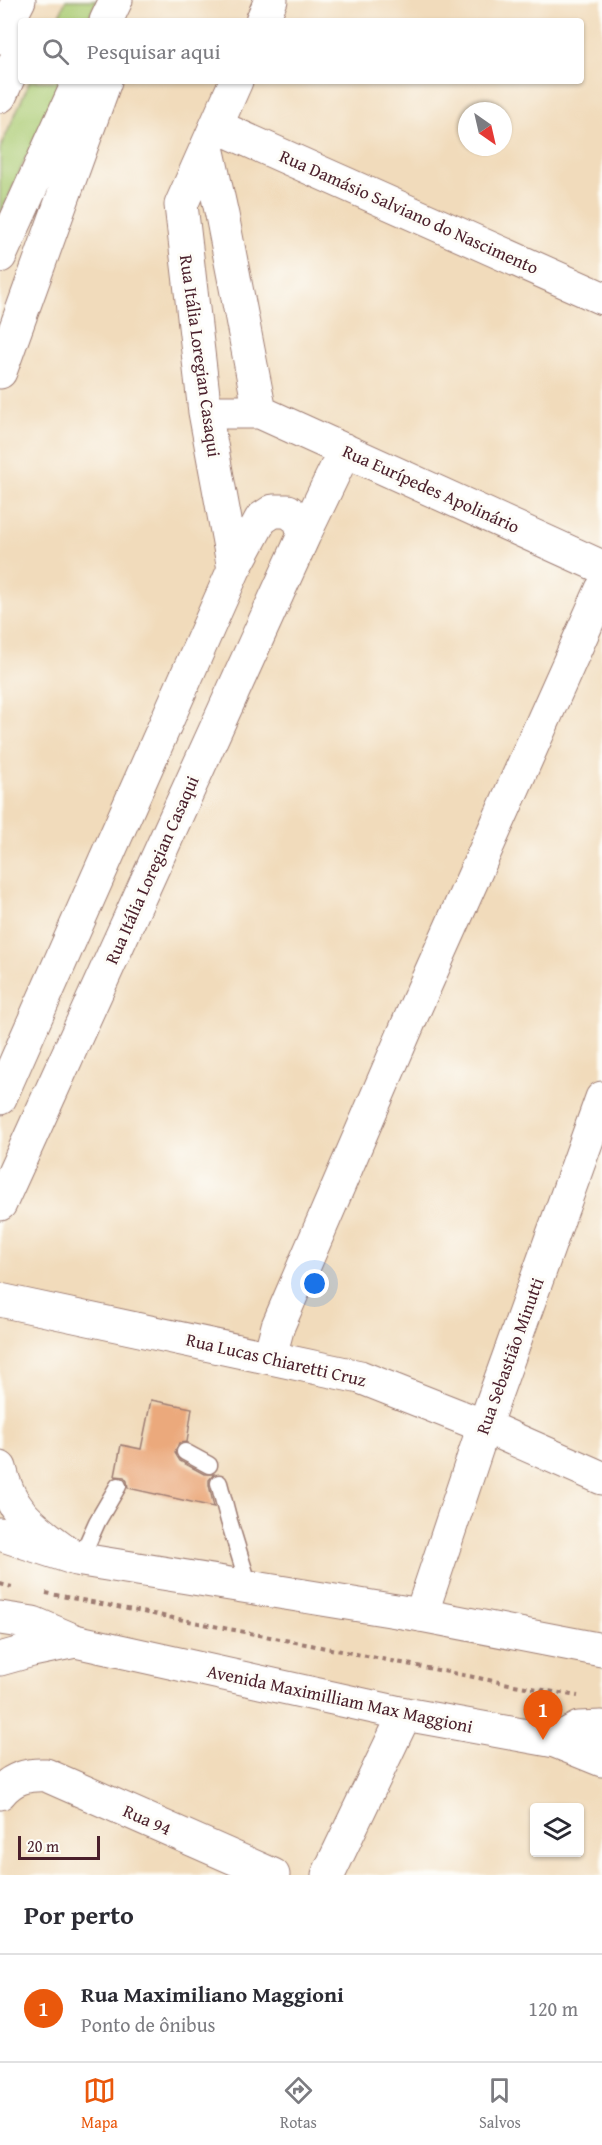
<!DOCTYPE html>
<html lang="pt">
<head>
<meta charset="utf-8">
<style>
  :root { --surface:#fff; --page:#f2f2f3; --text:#2b2b33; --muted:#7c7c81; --line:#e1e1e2; --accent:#ea580c }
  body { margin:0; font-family:"Gentium Book Plus",serif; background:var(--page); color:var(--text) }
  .controls { position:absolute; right:18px; bottom:18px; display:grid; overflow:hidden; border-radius:6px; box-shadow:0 2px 4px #0004 }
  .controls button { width:54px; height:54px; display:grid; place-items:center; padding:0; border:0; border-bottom:2px solid var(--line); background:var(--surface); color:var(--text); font:30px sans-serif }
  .compass { position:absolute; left:458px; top:102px; width:54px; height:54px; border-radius:50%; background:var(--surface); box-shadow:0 2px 4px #0004; rotate:146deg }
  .scale { position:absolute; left:18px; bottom:15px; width:82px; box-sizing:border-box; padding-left:6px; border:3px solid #4a1f2b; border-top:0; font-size:16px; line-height:21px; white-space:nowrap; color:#4a1f2b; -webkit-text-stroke:4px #fdfcf7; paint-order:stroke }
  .you { position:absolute; left:315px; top:1284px; width:21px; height:21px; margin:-15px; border:4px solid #fff; border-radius:50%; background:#1a73e8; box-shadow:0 0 0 9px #1a73e833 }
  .badge { display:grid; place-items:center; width:39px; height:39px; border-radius:50%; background:var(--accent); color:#fff; font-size:20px; font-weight:700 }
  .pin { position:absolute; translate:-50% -50px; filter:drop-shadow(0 2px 3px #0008) }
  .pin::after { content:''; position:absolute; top:32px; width:21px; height:18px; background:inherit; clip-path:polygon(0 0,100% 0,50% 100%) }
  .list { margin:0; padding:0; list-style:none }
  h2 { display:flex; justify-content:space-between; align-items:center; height:78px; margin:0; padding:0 24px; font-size:26px }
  h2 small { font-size:20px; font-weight:400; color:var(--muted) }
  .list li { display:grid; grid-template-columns:39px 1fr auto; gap:18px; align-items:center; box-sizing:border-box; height:108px; padding:0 24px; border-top:2px solid var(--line) }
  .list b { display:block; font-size:22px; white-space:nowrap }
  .list p { margin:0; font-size:20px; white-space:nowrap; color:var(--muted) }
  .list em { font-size:20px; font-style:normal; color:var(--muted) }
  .icon { flex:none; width:33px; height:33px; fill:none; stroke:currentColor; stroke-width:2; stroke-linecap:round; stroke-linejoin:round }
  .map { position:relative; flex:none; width:602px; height:1875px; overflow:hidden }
  .search { position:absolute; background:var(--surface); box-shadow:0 2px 4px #0004; left:18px; right:18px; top:18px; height:66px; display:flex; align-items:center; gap:15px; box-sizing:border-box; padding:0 21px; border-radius:6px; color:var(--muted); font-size:22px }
  .sheet { height:186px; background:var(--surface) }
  nav { display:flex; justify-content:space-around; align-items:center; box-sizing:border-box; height:84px; border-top:2px solid var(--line); background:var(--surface); font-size:16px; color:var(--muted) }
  nav a { display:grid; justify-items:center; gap:3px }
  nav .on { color:var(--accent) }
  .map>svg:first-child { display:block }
  .green { fill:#accc75; stroke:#7b7650; stroke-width:1.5 }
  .building { fill:#eba97c }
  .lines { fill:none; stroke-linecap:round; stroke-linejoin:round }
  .lane-casing { stroke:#9e7d73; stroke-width:19 }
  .street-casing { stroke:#9e7d73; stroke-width:35 }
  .secondary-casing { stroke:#9e7d73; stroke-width:35 }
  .highway-casing { stroke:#9e7d73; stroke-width:35 }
  .path { stroke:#9e7d73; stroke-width:4; stroke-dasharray:4.5 4.5; stroke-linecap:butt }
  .lane { stroke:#fff; stroke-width:16 }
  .street { stroke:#fff; stroke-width:33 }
  .secondary { stroke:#fff; stroke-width:33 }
  .highway { stroke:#fff; stroke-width:33 }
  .labels { text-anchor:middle; stroke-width:6; stroke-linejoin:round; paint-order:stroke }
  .street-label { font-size:18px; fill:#4a1f2b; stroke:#fdfcf7 }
</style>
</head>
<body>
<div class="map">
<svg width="602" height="1875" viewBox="0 0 602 1875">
  <rect width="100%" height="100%" fill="#fdfcf7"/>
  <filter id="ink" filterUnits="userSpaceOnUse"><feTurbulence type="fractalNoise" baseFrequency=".0167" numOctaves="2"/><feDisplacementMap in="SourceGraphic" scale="12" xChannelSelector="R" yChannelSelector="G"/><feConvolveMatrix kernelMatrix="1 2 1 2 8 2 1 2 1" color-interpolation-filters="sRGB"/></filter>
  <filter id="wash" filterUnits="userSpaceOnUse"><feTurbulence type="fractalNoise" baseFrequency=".008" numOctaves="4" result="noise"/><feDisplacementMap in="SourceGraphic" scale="24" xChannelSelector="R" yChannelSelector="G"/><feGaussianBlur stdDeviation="1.35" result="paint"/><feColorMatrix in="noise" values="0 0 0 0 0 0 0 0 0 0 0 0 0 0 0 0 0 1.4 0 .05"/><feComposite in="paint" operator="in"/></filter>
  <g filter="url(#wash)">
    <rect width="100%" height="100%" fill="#f1dbbb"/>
    <path class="green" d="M66,0H97L87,21H57Z
      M30,81H60L0,216V149Z"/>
    <g id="blocks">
      <path class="building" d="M151,1400L192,1408L187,1442L179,1443L175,1453L180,1461L204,1474H214L209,1480V1485L214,1507L128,1488L127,1481L124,1477L115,1476L121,1445L141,1449Z"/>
    </g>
  </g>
  <g filter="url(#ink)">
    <use href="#blocks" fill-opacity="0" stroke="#9e7d73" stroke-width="1.5"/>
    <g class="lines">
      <defs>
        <path id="lane" d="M185,1452L209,1465
          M219,1483L229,1521L249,1586
          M80,1560L97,1522L118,1486"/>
        <path id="street" d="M262,21L271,0
          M216,126L602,298
          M207,147L222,215L260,412
          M205,412H260L602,567
          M234,569L261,519L273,511H288L300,520L304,535
          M0,1098L234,569L205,412L181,205L236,81
          M0,1204L304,535L345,450
          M0,1300L360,1377L484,1426L602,1478
          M270,1356L278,1326L415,1008L602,589
          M0,1468C11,1516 36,1528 72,1556
          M421,1615L484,1426L602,1098
          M0,1659L32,1650L75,1641
          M0,1793C12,1778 27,1774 46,1775L273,1875
          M328,1875L405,1714"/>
        <path id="secondary" d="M0,1534L76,1559L421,1615L602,1650
          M0,1618L33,1623L75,1641L405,1714L555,1741L602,1760
          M555,1741L579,1728L602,1727"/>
        <path id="highway" d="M106,21L116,0
          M0,37L19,0
          M0,96L21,49
          M0,256L79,81
          M0,372L105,81"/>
      </defs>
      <use href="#lane" class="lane-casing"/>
      <use href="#street" class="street-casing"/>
      <use href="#secondary" class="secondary-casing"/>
      <use href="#highway" class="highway-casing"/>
      <path class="path" d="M0,1584L12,1587
        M46,1593L514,1685L578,1696"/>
      <use href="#lane" class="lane"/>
      <use href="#street" class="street"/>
      <use href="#secondary" class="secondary"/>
      <use href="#highway" class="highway"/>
    </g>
  </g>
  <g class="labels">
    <g class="street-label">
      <text transform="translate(409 212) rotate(24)" y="6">Rua Damásio Salviano do Nascimento</text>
      <text transform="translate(200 356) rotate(82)" y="6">Rua Itália Loregian Casaqui</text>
      <text transform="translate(431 489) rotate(24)" y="6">Rua Eurípedes Apolinário</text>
      <text transform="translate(152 870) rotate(-66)" y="6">Rua Itália Loregian Casaqui</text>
      <text transform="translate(510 1356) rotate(-70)" y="6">Rua Sebastião Minutti</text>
      <text transform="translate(276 1360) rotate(13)" y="6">Rua Lucas Chiaretti Cruz</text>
      <text transform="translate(340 1699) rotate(12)" y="6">Avenida Maximilliam Max Maggioni</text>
      <text transform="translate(147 1820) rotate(24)" y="6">Rua 94</text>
    </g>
  </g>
</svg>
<div class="controls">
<button><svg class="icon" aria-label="layers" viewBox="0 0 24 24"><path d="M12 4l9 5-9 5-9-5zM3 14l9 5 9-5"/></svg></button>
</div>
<svg class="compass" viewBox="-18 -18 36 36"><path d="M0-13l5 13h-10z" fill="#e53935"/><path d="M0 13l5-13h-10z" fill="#7c7c81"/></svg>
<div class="scale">20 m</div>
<div class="you"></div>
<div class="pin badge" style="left:543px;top:1740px">1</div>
<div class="search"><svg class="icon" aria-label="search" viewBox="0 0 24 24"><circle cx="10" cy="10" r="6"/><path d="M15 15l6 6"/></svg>Pesquisar aqui</div>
</div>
<section class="sheet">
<h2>Por perto<small></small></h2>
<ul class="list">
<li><span class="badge">1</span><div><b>Rua Maximiliano Maggioni</b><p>Ponto de ônibus</p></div><em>120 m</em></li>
</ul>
</section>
<nav>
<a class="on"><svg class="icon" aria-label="map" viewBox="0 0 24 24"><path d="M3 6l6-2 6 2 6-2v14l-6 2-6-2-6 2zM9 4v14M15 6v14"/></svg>Mapa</a>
<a><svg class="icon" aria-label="directions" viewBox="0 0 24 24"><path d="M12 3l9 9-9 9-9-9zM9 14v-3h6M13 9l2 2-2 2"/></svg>Rotas</a>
<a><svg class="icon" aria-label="saved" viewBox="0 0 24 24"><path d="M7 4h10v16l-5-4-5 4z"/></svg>Salvos</a>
</nav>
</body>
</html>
